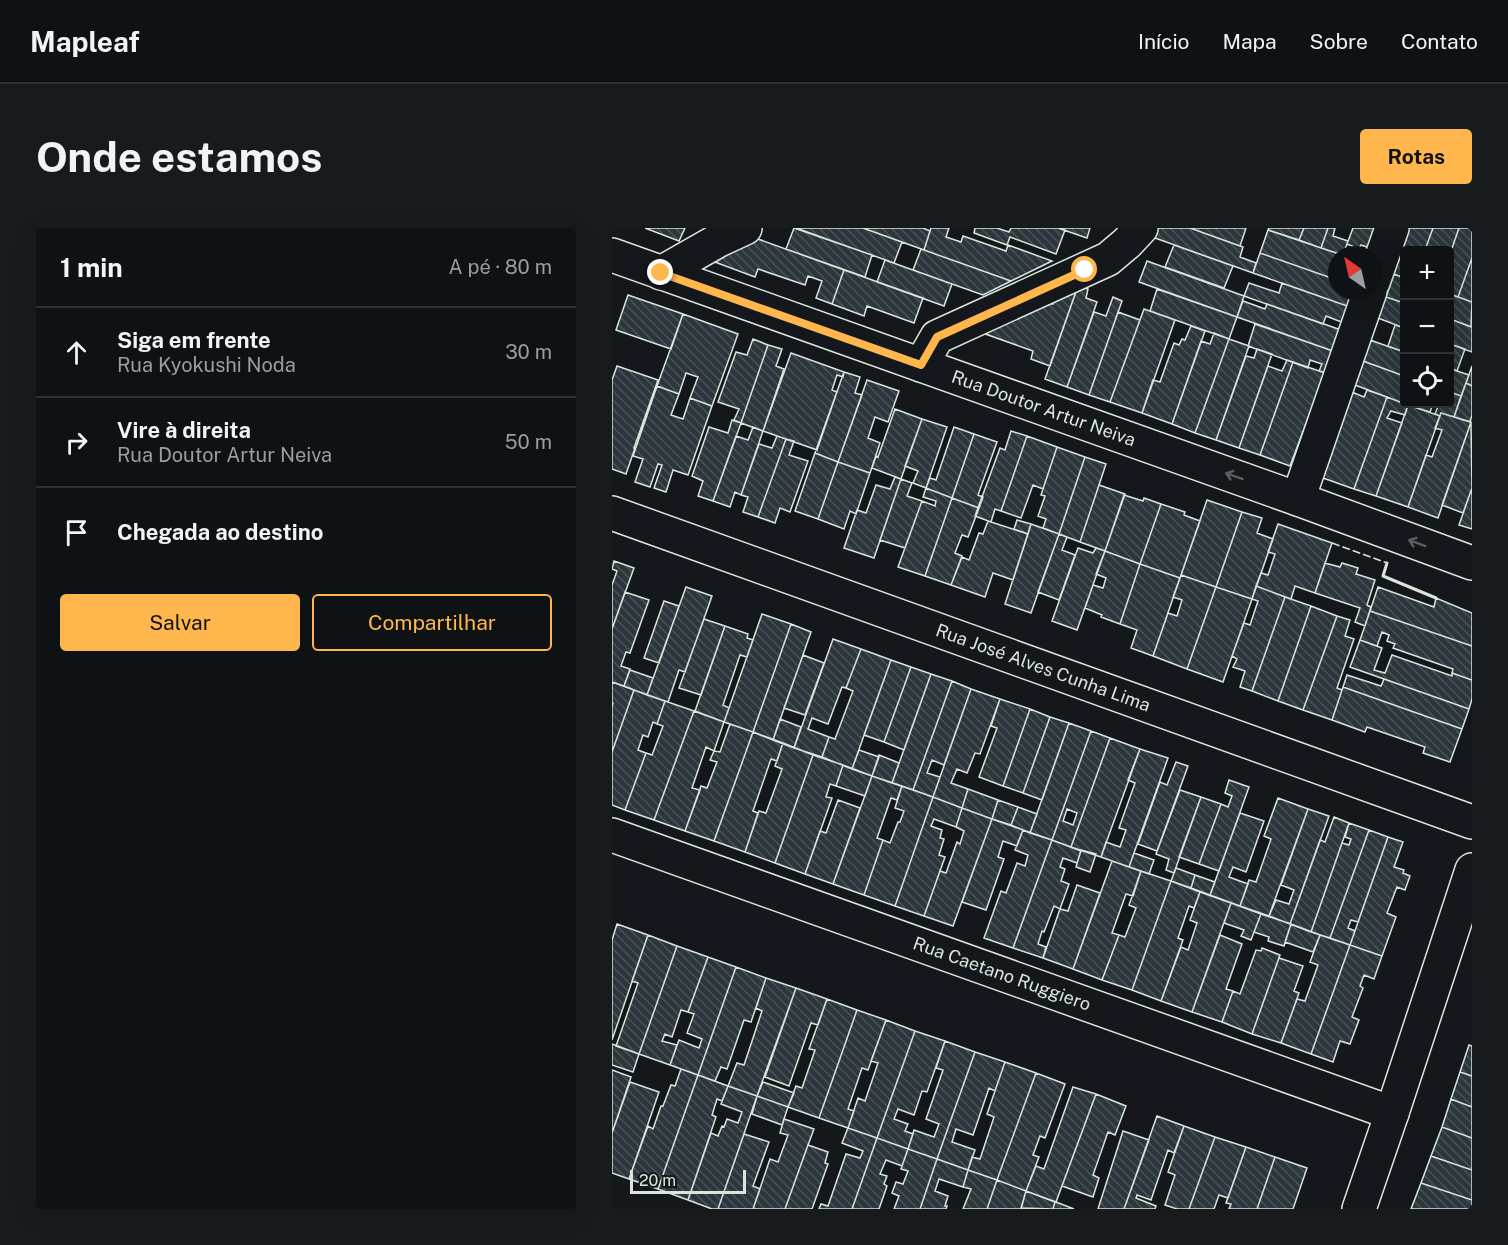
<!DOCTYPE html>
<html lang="pt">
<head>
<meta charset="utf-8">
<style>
  :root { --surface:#0f1215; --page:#181b1e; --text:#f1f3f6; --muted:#9b9ea0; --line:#2f3234; --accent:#ffb74d }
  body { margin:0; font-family:"Public Sans",sans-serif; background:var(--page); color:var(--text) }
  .controls { position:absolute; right:18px; top:18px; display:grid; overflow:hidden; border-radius:6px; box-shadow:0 6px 24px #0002 }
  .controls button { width:54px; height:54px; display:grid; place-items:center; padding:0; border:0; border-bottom:2px solid var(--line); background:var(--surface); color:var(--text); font:30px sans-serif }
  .compass { position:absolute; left:716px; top:18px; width:54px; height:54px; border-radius:50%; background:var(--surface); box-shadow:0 6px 24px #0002; rotate:326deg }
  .scale { position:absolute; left:18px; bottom:15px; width:116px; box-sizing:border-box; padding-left:6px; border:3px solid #d8e6dc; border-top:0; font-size:16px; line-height:21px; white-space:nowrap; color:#d8e6dc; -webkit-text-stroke:4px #14181c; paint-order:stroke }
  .stop { position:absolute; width:18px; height:18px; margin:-14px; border:4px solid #ffb74d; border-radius:50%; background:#fff }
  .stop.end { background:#ffb74d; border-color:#fff; box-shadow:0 2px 6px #0008 }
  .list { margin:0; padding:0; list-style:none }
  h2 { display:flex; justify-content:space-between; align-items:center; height:78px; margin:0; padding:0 24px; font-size:26px }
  h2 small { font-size:20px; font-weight:400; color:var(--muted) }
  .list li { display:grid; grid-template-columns:39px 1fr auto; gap:18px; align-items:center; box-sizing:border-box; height:90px; padding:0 24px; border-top:2px solid var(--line) }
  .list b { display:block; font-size:22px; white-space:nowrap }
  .list p { margin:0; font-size:20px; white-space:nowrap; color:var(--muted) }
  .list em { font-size:20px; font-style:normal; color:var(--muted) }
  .actions { display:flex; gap:12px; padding:18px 24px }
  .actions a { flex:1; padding:14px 0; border:2px solid var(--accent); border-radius:6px; text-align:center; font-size:21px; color:var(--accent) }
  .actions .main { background:var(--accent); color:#111 }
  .icon { flex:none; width:33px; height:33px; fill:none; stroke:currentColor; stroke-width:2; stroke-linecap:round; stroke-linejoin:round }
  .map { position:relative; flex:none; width:860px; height:981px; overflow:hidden; border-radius:6px }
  header { display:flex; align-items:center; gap:36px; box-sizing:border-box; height:84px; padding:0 30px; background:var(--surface); border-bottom:2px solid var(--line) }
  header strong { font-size:28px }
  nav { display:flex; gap:33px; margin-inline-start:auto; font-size:21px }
  .intro { display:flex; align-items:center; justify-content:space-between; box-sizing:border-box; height:144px; padding:0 36px }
  h1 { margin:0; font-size:42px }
  .button { padding:15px 27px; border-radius:6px; background:var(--accent); color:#111; font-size:21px; font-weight:700 }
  main { display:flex; gap:36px; padding:0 36px }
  aside { flex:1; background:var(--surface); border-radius:6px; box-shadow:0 6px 24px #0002 }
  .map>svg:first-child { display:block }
  .building { fill:url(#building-back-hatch); stroke:#d8e6dc; stroke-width:1.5; fill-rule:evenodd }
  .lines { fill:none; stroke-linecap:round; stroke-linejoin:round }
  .minor-casing { stroke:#d8e6dc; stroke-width:36 }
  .minor { stroke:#14181c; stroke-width:33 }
  .fence { stroke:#d8e6dc; stroke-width:1.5; stroke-dasharray:8 3; stroke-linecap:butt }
  .wall { stroke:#d8e6dc; stroke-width:3 }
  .oneway { stroke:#59605f }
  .route { stroke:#ffb74d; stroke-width:8 }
  .labels { text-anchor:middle; stroke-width:4.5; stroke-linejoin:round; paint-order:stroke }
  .street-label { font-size:18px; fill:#d8e6dc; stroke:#14181c }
</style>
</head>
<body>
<header>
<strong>Mapleaf</strong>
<nav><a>Início</a><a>Mapa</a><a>Sobre</a><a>Contato</a></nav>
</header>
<div class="intro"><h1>Onde estamos</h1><a class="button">Rotas</a></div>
<main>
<aside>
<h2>1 min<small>A pé · 80 m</small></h2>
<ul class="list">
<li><svg class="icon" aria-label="ahead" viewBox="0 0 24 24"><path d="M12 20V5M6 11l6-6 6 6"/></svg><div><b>Siga em frente</b><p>Rua Kyokushi Noda</p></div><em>30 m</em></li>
<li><svg class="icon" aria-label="right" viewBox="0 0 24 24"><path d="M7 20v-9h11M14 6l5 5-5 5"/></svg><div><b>Vire à direita</b><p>Rua Doutor Artur Neiva</p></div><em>50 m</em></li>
<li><svg class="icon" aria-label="arrive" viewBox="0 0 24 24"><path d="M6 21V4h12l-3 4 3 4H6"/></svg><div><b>Chegada ao destino</b></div></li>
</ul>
<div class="actions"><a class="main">Salvar</a><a>Compartilhar</a></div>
</aside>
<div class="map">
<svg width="860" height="981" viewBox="0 0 860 981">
  <defs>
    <pattern id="building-back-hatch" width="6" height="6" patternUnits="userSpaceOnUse" patternTransform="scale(1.5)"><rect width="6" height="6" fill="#2c363c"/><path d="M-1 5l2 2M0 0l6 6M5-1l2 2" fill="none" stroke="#4a5358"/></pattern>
  </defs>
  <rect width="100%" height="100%" fill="#14181c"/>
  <path class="building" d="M33,0H73L67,13Z
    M182,0L260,27L253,49L174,21Z
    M184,0H251L290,14L282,35Z
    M251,0H311L318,3L312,22Z
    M319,0H337L334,9L349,14L351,8L394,23L396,17L440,33L399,53L312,22Z
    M363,0H385L397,4L399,0H446L453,2L444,26L398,9L395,17L362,5Z
    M446,0H478L475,10Z
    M546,0H578L631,19L628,29L644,35L641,45L543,10Z
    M578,0H634L628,18Z
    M657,0H692L687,12L656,2Z
    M692,0H716L709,20L687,12Z
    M716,0H723L721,8L736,13L731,27L709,20Z
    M741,0H765L758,20L749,17L747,21L735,16Z
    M797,0H821L813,22H792V50L782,46Z
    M821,0H847L838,26V22H813Z
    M847,0H860V30L846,69L838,66V26Z
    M656,2L730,27H725V52L648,25Z
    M146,11L232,42L220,76L204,70L210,53L196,48L193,57L146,41L143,49L100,33V31Z
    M562,17L621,38L612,60L553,39Z
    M309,21L312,22L399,53L371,67L340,56L301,42Z
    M648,25L725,52V63H743L738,79L641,45Z
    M860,30V74L846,69Z
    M273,32L340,56L332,78L265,54Z
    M535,33L632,68L625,89L527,54Z
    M232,42L311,70L302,95L255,78L252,88L220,76Z
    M782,46L792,50V75L774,69Z
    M637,55L667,65L670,55L738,79L732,95L714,88L711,96L632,68Z
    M466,58L438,138L419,131L421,123L365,103L427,71L441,76L444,70Z
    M466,58L476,61L474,70L485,74L455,159L433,151Z
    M545,61L625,89L617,111L538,83Z
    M838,66L860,74L859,99L838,91Z
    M16,67L71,86L59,121L4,102Z
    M501,69L510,73L477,167L455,159L482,84L494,88Z
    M774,69L792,75V100L766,90Z
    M631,73L653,81L655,76L729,102L721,123L625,89Z
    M532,81L563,92L530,185L498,174Z
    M506,84L528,92L498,174L477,167Z
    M71,86L126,106L100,178L78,170L86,149L74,145L67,166L45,158Z
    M838,91L860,99V124L838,116Z
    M643,96L721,123L713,145L707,143L710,136L698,132L696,140L636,118Z
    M783,97L792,100V124L776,118Z
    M579,98L593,103L560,196L530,185L541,152L548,154L562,115L567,117L570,111L573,112Z
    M602,105L617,111L583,205L560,196L589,113L598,116Z
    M141,111L156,117L129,195L122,192L127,181L106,174L124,124L135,127Z
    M617,111L637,118L604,212L583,205Z
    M758,112L792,124V148L751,133Z
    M838,116L853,121L845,143L838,140Z
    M156,117L170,121L164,138L172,141L151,203L129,195Z
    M645,121L660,126L627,220L604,212L634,128L642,130Z
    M179,125L232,144L231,149L225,147L220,162L225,164L205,222L151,203Z
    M675,132L681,134L648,227L627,220L656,138L670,143Z
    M751,133L792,148V176H821L818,184L796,177L743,157Z
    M681,134L713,145L678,238L648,227Z
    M5,138L46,152L22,220H23L14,246L0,241V152Z
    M860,138V158L854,155Z
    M839,141L857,147L849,168L838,164V146Z
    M232,144L248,149L243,165L250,167L226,234L203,225Z
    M255,152L287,163L276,194L263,189L256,210L268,215L258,245L226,234Z
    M854,155L860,158V187L858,194L842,189Z
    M45,158L67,166L59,187L71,191L78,170L100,178L76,247L61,242L54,264L42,260L50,237L46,236L38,259L23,254L31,231L21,228Z
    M755,162L775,169L742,261L711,250L740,164L752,169Z
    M838,164L849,168L842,189L829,185L828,188L823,186L827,176H838Z
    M775,169L796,177L793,187L779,183L775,190L790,195L764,268L742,261Z
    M796,177L828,188L796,279L764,268Z
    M283,181L310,191L289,251L260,240L264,228L266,229Z
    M829,185L859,194L826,290L796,279L814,227L820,229L830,202L823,200Z
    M310,191L335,199L314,260L301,255L306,243L293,238Z
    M120,192L129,195L101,273L86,268L91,253L80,248L97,199L116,205Z
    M859,194L860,260L851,285L830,277Z
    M141,199L151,203L129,267L123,264L118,279L101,273L124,208L136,212Z
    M342,199L362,206L340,270L314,260L318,250L324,252Z
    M399,203L415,208L389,283L383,281L379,294L363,288L388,220L393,222Z
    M362,206L385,214L366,267L371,269L367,280L340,270Z
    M165,208L174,211L146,289L131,284L136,269L129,267L147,216L160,220Z
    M415,208L445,219L431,261L421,257L409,290L389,283Z
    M174,211L182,213L177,227L196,233L178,284L168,280L163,295L146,289Z
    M445,219L473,229L447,306L431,300L434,291L426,288L433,268L429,267Z
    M203,225L226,234L206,291L183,283Z
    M473,229L494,236L468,314L447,306Z
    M226,234L258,245L244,286L238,283L232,301L206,291Z
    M283,249L289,251L262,330L232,320L245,282L254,285L264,257L278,261Z
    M289,251L300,255L295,268L310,273L293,320L268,312Z
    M487,257L513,266L493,323L468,314Z
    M314,260L340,270L313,348L286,339L310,273L323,278L324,273L311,269Z
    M860,260V301L847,297Z
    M512,267L531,273L532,270L549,276L528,336L493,323Z
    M340,270L367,280L356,309L350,307L343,325L350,328L339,357L313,348Z
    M595,272L630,284L604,359L569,347Z
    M549,276L573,284L572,287L588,293L568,350L528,336Z
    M630,284L650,290L645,305L661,311L640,371L604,359Z
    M405,292L419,296L416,306L402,301Z
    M376,293L416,306L401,352L381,345L373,369L339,357L350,329L357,332L367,305L371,306Z
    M419,296L447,306L419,385L393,376Z
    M666,296L720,315L703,365L683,358L679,371L644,358L649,345L656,347L663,326L656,324Z
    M447,306L455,309L450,322L463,327L447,372L426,364Z
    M466,320L481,325L484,320L493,323L465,402L440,393Z
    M493,323L528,336L508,396L489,389L490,387L473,380L481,357L491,360L494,350L484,346Z
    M2,333L22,340L0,401V357L5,343L0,341Z
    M713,335L728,339L730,335L746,340L744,346L763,352L755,377L759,379L753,398L743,394L748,380L703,365Z
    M528,336L568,350L541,428L519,420L525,402L508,396Z
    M569,347L604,359L575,441L541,428L556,385L565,388L570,372L561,369Z
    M644,358L673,369L640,463L628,459L633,443L621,439L625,431L620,428L632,395L638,397L646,373L640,371Z
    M74,359L100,368L73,444L67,442L56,474L35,467Z
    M604,359L640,371L611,454L575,441Z
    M766,359L822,379L824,370L860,385V418L758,383Z
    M13,364L37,372L18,425L14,424L9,438L18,441L12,458L0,454V401Z
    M673,369L699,378L666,473L640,463Z
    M52,373L67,378L47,435L32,430Z
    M699,378L725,388L691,482L666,473Z
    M758,383L860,418V452L840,445L841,441L781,420L783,416L775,413L777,407L770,404L765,418L748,412Z
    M150,386L179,396L141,504L112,494Z
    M725,388L738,392L733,408L742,411L725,460L730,462L720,492L691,482Z
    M92,391L113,398L89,467L67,460Z
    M179,396L199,404L161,512L141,504Z
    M113,398L136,406L135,410L141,412L135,429L128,427L111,477L117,480L112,494L83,483Z
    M221,411L249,421L234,460L230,459L216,496L200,490L196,501L217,509L210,529L182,520Z
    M748,412L770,420L762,442L773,445L780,427L840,448V445L860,452V471L857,481L738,439Z
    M249,421L279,432L240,541L210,529L217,509L223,511L241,463L234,460Z
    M191,427L212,435L193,487L172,480Z
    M279,432L299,439L272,514L252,507Z
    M299,439L319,446L292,522L272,514Z
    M18,442L41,450L35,467L12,458Z
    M319,446L340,453L301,562L280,555Z
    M735,447L769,458L772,451L857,481L850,501L731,459Z
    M340,453L359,461L332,537L320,532L315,545L328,549L321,569L301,562Z
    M0,454L22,462L0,524V479L1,475L0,474Z
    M731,459L850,501L838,534L811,525L813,519L755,499L753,504L720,492Z
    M359,461L388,471L368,526L363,525L355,545L345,541L339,555L356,561L350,580L321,569Z
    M22,462L53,473L45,496L41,494L36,509L31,507L26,522L34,525L13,582L0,577V524Z
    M388,471L418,481L391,558L367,549L385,500L379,498Z
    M53,473L82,483L42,592L13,582L34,525L40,527L51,498L45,496Z
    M418,481L438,489L411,565L391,558Z
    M82,483L112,494L102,523L94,519L80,560L88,562L73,603L42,592Z
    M438,489L457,495L430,572L411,565Z
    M168,491L189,499L182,520L161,512Z
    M457,495L479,503L440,612L418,605Z
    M118,496L141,504L102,613L73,603L89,558L95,560L105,534L98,532L102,523L108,524Z
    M479,503L498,510L459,619L440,612ZM455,581L465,585L461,597L451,593Z
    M141,504L171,515L165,533L159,531L141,583L146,585L133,624L102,613Z
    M498,510L528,521L489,629L459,619Z
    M171,515L201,527L163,635L133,624L147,583L154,585L170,541L163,538Z
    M528,521L556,530L517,639L489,629L494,614L508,619L514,602L507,600L523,555L516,552Z
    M247,522L267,529L260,548L240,541Z
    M201,527L231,537L224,558L218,556L214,569L220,570L193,646L163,635Z
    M267,527L287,535L280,555L260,548Z
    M564,534L576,538L545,623L526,616L548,554L555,557Z
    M231,537L260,548L253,568L224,558Z
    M260,548L290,558L285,572L279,570L265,610L271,612L252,667L221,656Z
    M617,552L637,559L607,643L587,636L609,576L616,579L620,568L613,565Z
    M290,558L321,569L283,678L252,667L271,612L278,615L286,594H288L292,583L283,580Z
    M356,561L386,572L380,591L350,580Z
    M568,562L589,569L562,645L554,642L557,631L544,626Z
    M321,569L350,580L344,599L322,591L319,598L330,602L328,610L332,611L327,627L333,629L312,688L283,678Z
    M589,569L609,576L587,636L567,629Z
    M666,570L696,581L657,688L628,678L637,652L644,654L659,611L652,608Z
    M226,572L248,580L221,656L193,646L208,603L214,605Z
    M386,572L406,579L399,597L380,591Z
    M406,579L425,586L418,605L399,597Z
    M350,580L380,591L341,698L312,688L328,643L334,645L345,614L348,616L352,603L344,599Z
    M696,581L717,588L678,696L657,688L664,672L677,676L682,662L669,657Z
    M628,585L652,593L634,644L621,639L617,649L636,656L628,678L598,667Z
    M722,589L737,595L699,704L678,696L708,612L713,614Z
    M380,591L411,602L405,618L391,613L386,629L392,631L374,682L350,674Z
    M737,595L757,602L718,710L699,704L730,615L737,617L739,611L733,609Z
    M411,602L440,612L401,720L372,710L389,663L394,665L405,635L413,638L416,627L403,622Z
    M757,602L776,609L746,694L739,692L736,700L743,703L738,717L718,710Z
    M776,609L791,614L782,639L792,642L791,645L798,648L793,662L785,659L775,685L784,689L770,728L738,717Z
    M440,612L469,623L465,635L451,630L448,639L453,641L449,653L457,656L448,681L442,678L432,704L430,703L426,716L434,719L431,730L401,720Z
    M469,622L484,626L478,644L464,639Z
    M522,625L542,632L537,646L517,639Z
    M500,633L529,643L521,668L514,666L500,705L507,707L490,752L461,741Z
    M564,640L583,647L579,660L559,653Z
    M529,643L559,653L520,762L490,752L507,707L513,709L524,680L517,677Z
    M583,647L603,654L598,667L579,660Z
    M559,653L588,664L582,680L577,678L566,710L571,712L549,773L520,762Z
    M465,657L488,665L461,741L431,730L448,681L456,683Z
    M588,664L619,675L580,784L549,773L569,719L576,722L585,695L578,692Z
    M619,675L649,686L639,712L629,708L632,702L612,695Z
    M649,686L679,696L672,718L656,713L657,709L642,704Z
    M5,696L36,707L0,812V712Z
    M679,696L708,707L701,724L673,714Z
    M36,707L65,718L27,826L4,818L26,755L20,753Z
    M608,707L630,716L614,761L621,763L610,794L580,784Z
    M708,707L738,717L699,826L669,815L685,771L693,773L706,737L698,734Z
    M738,717L770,728L762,751L752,747L748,758L751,760L740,789L747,792L738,816L728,813L721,834L699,826Z
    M65,718L96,729L76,784L69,782L60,809L53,806L50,813L65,817L58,837L27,826Z
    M650,720L668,727L640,806L610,794L621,763L628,766L644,722L649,723Z
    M96,729L124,739L86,847L58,837L67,812L87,820L90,811L75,805L82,786L76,784Z
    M667,730L691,738L682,763L687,765L669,815L640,806Z
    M124,739L154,750L139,794L132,792L115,841L109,839L103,853L86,847Z
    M154,750L184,760L145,868L116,858L125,835L132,837L150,783L144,780Z
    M184,760L215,771L206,797L199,795L177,858L153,849Z
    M215,771L245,782L207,890L176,879L184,858L190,860L203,822L197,821Z
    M245,782L274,792L256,842L250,840L236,881L242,883L236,900L207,890Z
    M274,792L303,803L265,910L236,900L246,870L253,873L266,835L259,833Z
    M303,803L333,813L315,864L310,863L302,887L286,881L282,891L296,896L293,903L301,906L296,921L265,910Z
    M333,813L363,824L325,931L296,921L302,902L322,909L327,896L314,891L331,842L324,840Z
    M0,816L27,826L21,844L0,837Z
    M857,817L860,818V848L848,844Z
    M363,824L393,834L383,863L377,860L361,907L344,901L340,914L363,922L356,942L325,931Z
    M393,834L424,845L385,952L356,942L360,929L368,931L382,889L375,886Z
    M69,841L86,847L46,961L17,951L36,898L41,901L49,878H51L59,857L63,858Z
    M0,842L19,849L0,905Z
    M848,844L860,848V879L839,871Z
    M424,845L453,856L433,910L428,908L421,927L427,929L414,963L385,952Z
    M86,847L116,858L110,873L105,871L100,887L104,889L76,972L46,961Z
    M18,854L47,864L17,951L0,945V905Z
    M151,854L182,865L176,879L145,868Z
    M116,858L145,868L106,981H100L76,972L99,905L106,908L110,898L112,899L115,891L126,895L130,884L109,876Z
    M461,859L484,866L444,974L414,963L424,938L432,941Z
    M484,866L514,878L503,907L496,904L481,947L487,950L481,969L450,958Z
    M145,868L176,879L170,897L140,886Z
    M839,871L860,879V910L830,899Z
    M545,888L572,898L562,925L556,922L539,972L525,967L524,970L544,978L543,981H512Z
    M172,891L202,901L196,917L173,981H141L158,931L166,934L176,907L168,905Z
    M572,898L603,909L577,981H565L553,977L563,947L556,944Z
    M830,899L860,910V942L819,928Z
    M236,900L265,910L240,981H207L209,976L216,978L234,926L248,930L251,923L230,915Z
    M511,903L537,912L512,981H486Z
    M132,906L157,914L141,958L148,961L141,981H106Z
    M603,909L634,919L616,970L607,967L602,981H577Z
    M265,910L296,921L290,938L274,932L268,946L275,948L272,956L275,958L267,981H240Z
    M196,917L216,924L213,935L216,936L200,981H173Z
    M634,919L663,929L645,981H617L619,976L614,975Z
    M296,921L325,931L308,981H282L287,968L280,965L284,954L291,956L296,943L289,941Z
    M819,928L860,942V972L809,955Z
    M663,929L695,940L681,981H645Z
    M325,931L356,942L351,959L327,951L323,963L336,968L333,978H335L334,981H308Z
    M356,942L385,952L375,981H351L359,961L351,959Z
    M385,952L414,963L409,981H375Z
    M809,955L860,972V981H799Z
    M414,963L443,974L441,981L409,980Z
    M443,974H444L462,981H441Z"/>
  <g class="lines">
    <defs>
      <g id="minor">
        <path id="s1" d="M0,27L686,271L860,335"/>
        <path d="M49,45L107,12L133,0"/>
        <path d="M761,54L780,0"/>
        <path d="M309,137L325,109L496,31L515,15L529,0"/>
        <path d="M686,271L758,63"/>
        <path id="s2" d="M0,285L860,594"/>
        <path id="s3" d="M0,607L780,885"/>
        <path d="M747,981L780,885L860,642"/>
      </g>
    </defs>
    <use href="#minor" class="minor-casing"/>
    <use href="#minor" class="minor"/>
    <path class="fence" d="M720,315L775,335"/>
    <path class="wall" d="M775,335L771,348L824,370"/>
  </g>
  <defs><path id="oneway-shaft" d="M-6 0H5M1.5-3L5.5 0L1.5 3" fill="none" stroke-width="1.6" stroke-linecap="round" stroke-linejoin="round" transform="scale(1.5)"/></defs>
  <g class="oneway">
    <use href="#oneway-shaft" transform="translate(622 248) rotate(-161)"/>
    <use href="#oneway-shaft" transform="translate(805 315) rotate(-160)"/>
  </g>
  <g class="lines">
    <path class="route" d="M49,45L309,137L325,109L473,42"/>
  </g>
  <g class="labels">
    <g class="street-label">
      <text dy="6" stroke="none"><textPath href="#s1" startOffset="458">Rua Doutor Artur Neiva</textPath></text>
      <text dy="6" stroke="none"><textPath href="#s2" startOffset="458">Rua José Alves Cunha Lima</textPath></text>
      <text dy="6" stroke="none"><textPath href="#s3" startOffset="414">Rua Caetano Ruggiero</textPath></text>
    </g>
  </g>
</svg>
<div class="controls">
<button>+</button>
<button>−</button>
<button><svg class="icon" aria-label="locate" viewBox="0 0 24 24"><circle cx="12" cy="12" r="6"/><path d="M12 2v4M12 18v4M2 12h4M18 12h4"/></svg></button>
</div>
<svg class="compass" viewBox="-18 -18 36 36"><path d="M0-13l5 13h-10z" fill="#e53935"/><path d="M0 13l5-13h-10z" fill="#9b9ea0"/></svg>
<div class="scale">20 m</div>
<div class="stop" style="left:473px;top:42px"></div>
<div class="stop end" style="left:49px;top:45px"></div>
</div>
</main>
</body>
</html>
